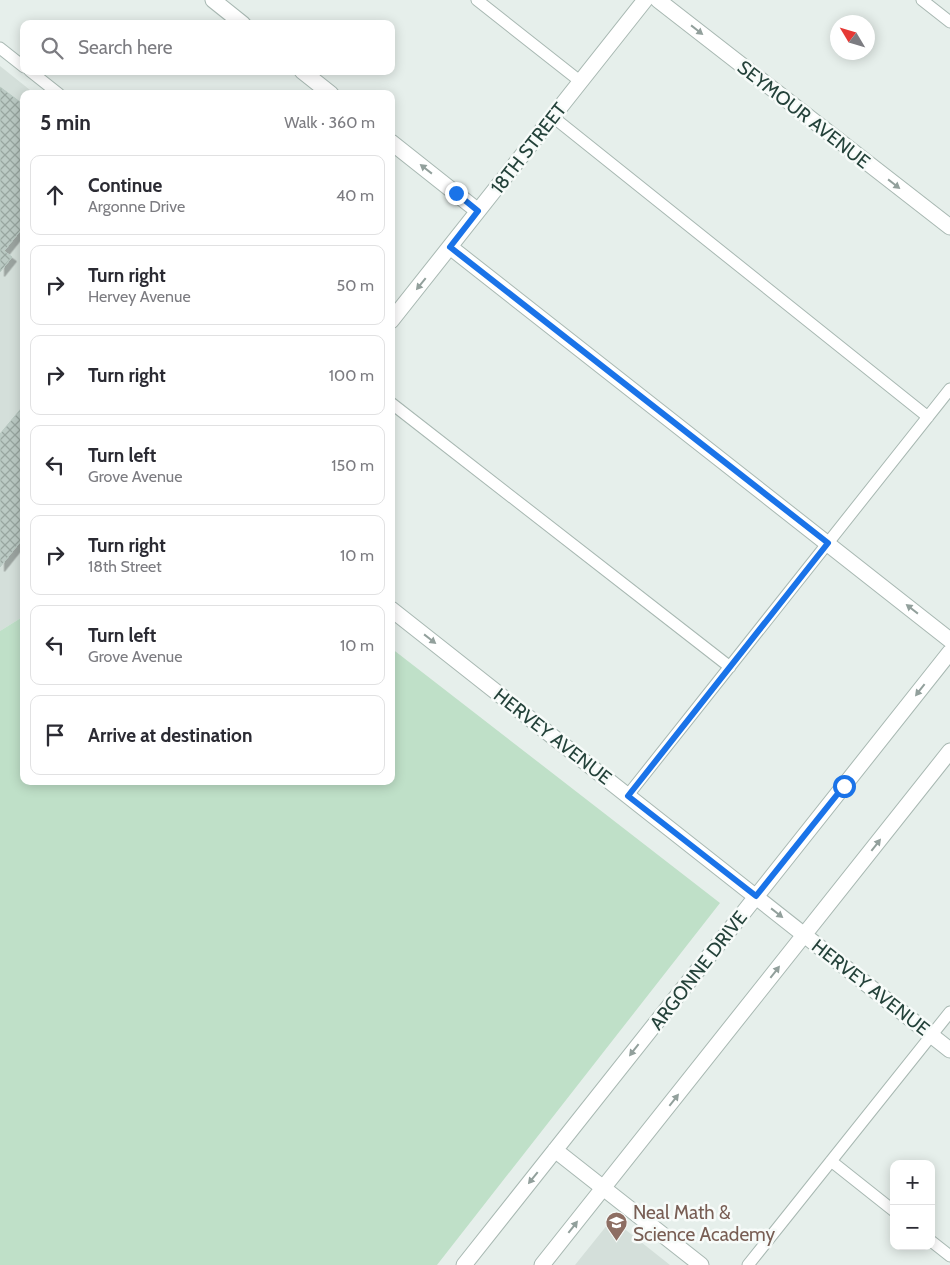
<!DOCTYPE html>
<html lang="en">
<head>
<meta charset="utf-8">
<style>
  :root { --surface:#fff; --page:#f7f7f7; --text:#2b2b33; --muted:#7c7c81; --line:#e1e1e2 }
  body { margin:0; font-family:Cabin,sans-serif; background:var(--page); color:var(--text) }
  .controls { position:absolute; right:15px; bottom:15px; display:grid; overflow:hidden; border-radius:10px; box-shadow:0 2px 12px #0003 }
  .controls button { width:45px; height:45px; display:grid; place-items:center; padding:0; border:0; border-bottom:1px solid var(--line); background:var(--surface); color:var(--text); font:25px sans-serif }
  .compass { position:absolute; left:830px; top:15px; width:45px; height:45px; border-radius:50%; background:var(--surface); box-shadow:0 2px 12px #0003; rotate:308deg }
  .stop { position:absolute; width:15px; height:15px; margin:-11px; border:4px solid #1a73e8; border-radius:50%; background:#fff }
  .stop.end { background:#1a73e8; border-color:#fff; box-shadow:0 1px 5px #0008 }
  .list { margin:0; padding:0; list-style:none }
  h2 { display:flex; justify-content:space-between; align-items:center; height:65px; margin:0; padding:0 20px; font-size:21px }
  h2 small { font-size:16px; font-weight:400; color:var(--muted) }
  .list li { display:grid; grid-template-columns:32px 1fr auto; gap:15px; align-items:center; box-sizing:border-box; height:80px; margin:0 10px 10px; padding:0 10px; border:1px solid var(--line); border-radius:10px }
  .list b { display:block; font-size:19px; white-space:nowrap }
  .list p { margin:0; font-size:16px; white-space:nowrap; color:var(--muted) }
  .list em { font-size:16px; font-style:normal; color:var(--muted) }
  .icon { flex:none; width:28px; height:28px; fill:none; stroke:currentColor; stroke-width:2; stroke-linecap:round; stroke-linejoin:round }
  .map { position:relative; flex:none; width:950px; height:1265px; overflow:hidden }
  .search { position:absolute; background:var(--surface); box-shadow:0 2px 12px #0003; left:20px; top:20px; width:375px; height:55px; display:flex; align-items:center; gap:12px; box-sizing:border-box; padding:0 18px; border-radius:10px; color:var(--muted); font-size:19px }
  .panel { position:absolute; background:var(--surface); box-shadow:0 2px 12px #0003; left:20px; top:90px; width:375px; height:695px; border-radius:10px }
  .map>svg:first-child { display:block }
  .built { fill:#d4dfda }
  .green { fill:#bfe0c8 }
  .building { fill:url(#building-cross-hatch); stroke:#b8c9c2; filter:url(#shadow) }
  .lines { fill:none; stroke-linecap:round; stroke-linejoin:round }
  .lane-casing { stroke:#a8b8b2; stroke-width:13 }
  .street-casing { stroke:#a8b8b2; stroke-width:17 }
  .lane { stroke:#fff; stroke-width:11 }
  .street { stroke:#fff; stroke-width:15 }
  .oneway { fill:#92a09c }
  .route { stroke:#1a73e8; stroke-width:6 }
  .labels { text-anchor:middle; stroke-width:5; stroke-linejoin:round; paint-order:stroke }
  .street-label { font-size:19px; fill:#24423a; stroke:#f7fbf9 }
  .education-label { font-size:19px; fill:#785e54; stroke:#f7fbf9; text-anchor:start }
</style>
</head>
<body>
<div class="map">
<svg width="950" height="1265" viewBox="0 0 950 1265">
  <defs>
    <pattern id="building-cross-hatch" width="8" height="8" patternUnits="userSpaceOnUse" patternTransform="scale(1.25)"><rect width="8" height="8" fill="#bbcac4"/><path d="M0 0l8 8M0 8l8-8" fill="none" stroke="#98a6a0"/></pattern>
    <filter id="shadow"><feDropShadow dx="4.5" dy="4.5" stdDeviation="0" flood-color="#0004"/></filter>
  </defs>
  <rect width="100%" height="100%" fill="#e6efeb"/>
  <path class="built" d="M0,66L35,94H24V616L0,631Z
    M612,1219L670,1265H575Z"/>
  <path class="green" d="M24,616V781H391V648L720,903L437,1265H0V631Z"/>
  <path class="building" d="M0,87L24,105V226L4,251L12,257L0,272Z
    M24,405V537L0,567V434Z"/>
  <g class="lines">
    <defs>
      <path id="lane" d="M477,0L581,82
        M922,0L950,22
        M0,48L24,67
        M30,71L59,94
        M553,117L928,417
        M391,403L730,667
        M628,795L950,389
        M831,1161L894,1211
        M931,1241L950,1256
        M748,1265L950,1012"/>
      <path id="street" d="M213,0L243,24
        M658,0L950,227
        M302,71L331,94
        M391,142L478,211
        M450,247L950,640
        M391,321L645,0
        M391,609L950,1050
        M555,1150L701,1265
        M464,1265L950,652
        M542,1265L950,751"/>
    </defs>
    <use href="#lane" class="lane-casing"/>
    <use href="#street" class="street-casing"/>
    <use href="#lane" class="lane"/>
    <use href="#street" class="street"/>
  </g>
  <defs><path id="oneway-solid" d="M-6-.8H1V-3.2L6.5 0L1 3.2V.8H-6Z" transform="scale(1.25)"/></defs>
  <g class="oneway">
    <use href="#oneway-solid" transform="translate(697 30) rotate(38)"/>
    <use href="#oneway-solid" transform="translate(426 169) rotate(-142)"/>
    <use href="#oneway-solid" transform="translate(894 184) rotate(38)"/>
    <use href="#oneway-solid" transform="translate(421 284) rotate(129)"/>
    <use href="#oneway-solid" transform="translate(912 609) rotate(-142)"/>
    <use href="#oneway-solid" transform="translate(430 639) rotate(38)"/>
    <use href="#oneway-solid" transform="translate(920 690) rotate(128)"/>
    <use href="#oneway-solid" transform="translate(876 845) rotate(-52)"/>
    <use href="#oneway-solid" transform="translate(777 913) rotate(38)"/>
    <use href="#oneway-solid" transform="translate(775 972) rotate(-52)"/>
    <use href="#oneway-solid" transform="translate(634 1050) rotate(128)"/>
    <use href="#oneway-solid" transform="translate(674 1100) rotate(-52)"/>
    <use href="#oneway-solid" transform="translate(533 1178) rotate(129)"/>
    <use href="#oneway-solid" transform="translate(573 1227) rotate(-52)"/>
  </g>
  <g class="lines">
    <path class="route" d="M456,193L478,211L450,247L828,543L628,796L756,896L844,786"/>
  </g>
  <defs>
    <symbol id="school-pin" viewBox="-11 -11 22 30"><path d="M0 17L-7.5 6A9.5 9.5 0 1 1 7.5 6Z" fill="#8d6e63" stroke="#f7fbf9"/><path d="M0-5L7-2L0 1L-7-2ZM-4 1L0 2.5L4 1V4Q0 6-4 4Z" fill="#fff"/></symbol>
  </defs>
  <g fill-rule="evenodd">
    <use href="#school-pin" x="604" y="1210" width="25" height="34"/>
  </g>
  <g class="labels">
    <g class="street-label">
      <text transform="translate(804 114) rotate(38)" y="7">SEYMOUR AVENUE</text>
      <text transform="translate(528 148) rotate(-52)" y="7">18TH STREET</text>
      <text transform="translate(553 736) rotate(38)" y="7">HERVEY AVENUE</text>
      <text transform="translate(698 970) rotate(-52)" y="7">ARGONNE DRIVE</text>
      <text transform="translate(871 987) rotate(38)" y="7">HERVEY AVENUE</text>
    </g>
    <g class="education-label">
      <text x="633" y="1219">Neal Math &amp;<tspan x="633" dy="22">Science Academy</tspan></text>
    </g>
  </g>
</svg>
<div class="controls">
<button>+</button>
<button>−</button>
</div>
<svg class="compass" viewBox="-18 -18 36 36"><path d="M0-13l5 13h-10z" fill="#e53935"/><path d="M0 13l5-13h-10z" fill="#7c7c81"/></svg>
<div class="stop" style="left:844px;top:786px"></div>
<div class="stop end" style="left:456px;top:193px"></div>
<div class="search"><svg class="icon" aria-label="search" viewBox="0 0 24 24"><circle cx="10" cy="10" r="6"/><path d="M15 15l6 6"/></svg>Search here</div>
<section class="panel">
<h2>5 min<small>Walk · 360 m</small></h2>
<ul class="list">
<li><svg class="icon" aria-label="ahead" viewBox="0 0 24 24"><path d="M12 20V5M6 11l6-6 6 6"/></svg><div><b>Continue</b><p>Argonne Drive</p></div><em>40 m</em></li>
<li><svg class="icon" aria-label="right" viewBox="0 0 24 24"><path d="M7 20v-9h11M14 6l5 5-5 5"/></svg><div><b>Turn right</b><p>Hervey Avenue</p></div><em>50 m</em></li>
<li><svg class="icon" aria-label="right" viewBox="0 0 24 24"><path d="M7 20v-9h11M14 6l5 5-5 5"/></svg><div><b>Turn right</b></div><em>100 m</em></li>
<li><svg class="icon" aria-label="left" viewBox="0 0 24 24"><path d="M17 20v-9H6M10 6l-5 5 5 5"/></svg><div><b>Turn left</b><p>Grove Avenue</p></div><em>150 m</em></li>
<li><svg class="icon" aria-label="right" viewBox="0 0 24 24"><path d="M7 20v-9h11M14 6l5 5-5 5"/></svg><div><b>Turn right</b><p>18th Street</p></div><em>10 m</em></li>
<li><svg class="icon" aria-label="left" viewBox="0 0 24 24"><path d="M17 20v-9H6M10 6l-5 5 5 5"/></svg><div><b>Turn left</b><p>Grove Avenue</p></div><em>10 m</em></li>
<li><svg class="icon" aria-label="arrive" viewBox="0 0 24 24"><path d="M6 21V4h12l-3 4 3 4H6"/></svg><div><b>Arrive at destination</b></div></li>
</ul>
</section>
</div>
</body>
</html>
